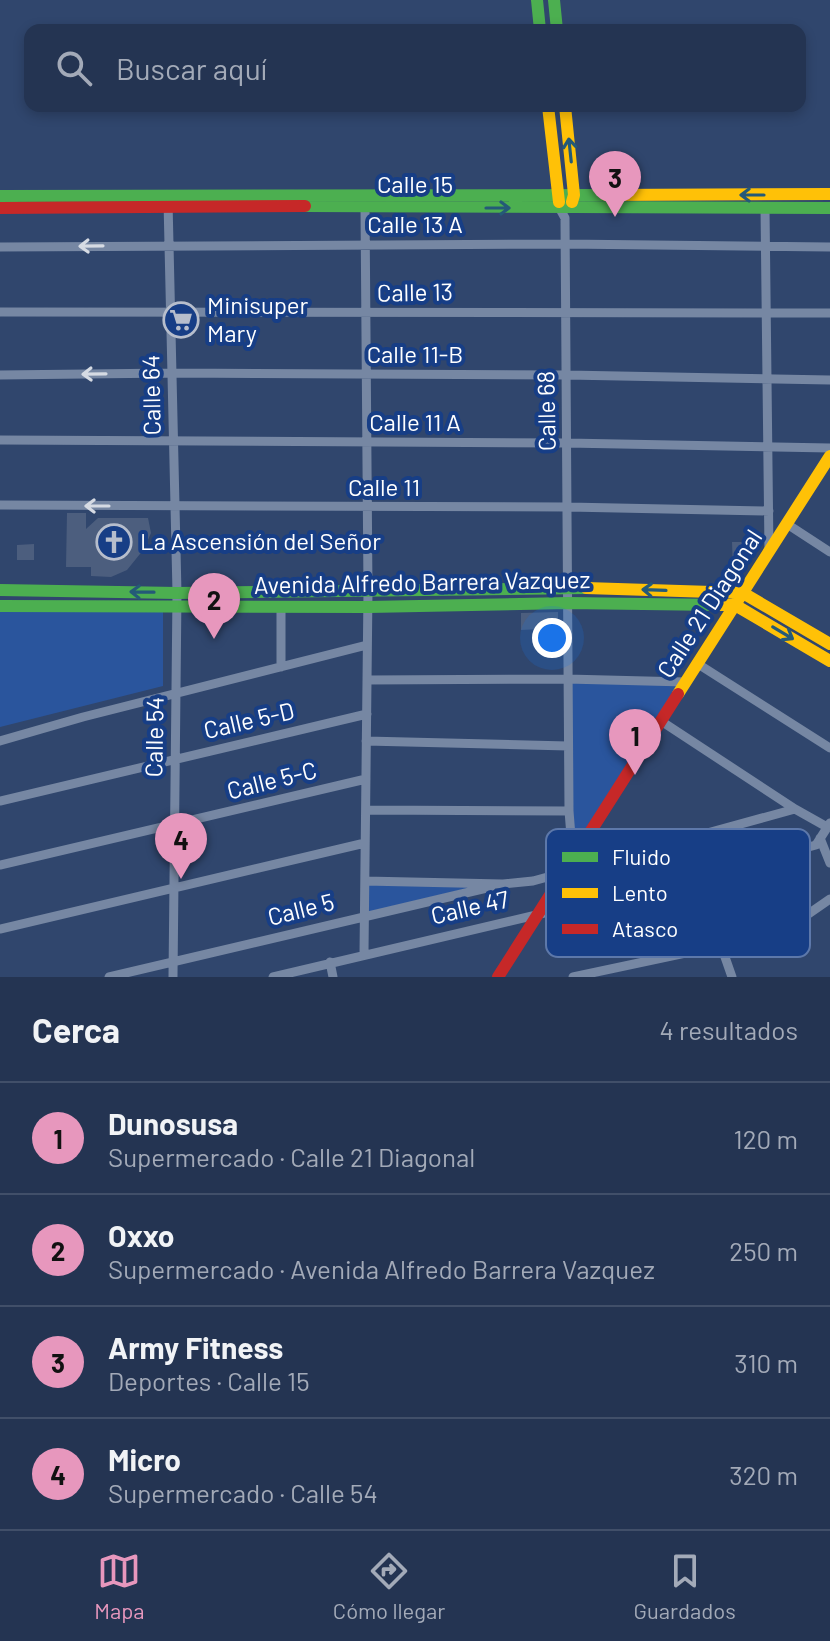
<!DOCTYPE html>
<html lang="es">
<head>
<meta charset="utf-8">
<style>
  :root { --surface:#243452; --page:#303f5c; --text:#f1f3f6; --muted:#a3aab8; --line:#414f69; --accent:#e797bd }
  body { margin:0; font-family:Barlow,sans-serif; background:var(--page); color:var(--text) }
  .you { position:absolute; left:552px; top:638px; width:28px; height:28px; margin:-20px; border:6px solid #fff; border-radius:50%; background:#1a73e8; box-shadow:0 0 0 12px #1a73e833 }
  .badge { display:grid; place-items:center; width:52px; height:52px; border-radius:50%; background:var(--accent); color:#111; font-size:26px; font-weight:700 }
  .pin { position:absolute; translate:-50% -66px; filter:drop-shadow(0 2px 4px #0008) }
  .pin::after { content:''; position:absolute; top:42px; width:28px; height:24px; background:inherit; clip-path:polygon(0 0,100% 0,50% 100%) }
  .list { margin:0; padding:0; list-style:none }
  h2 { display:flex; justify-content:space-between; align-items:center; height:104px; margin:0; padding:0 32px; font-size:34px }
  h2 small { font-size:26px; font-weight:400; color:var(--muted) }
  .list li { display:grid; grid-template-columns:52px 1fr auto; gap:24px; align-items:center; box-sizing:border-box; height:112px; padding:0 32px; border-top:2px solid var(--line) }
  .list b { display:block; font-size:30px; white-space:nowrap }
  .list p { margin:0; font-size:26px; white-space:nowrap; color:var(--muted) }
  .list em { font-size:26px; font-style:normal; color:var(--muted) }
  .icon { flex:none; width:44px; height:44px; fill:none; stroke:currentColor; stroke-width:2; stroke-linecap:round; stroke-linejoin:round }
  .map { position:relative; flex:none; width:830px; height:977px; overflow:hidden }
  .search { position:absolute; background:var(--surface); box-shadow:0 4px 12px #0003; left:24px; right:24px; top:24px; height:88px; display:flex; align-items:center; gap:20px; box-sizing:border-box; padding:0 28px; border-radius:16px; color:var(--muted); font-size:30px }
  .sheet { height:552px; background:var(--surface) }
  nav { display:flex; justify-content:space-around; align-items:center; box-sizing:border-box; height:112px; border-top:2px solid var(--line); background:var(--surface); font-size:22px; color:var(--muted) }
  nav a { display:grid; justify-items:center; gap:4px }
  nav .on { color:var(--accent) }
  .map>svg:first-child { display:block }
  .green { fill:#2a559d }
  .building { fill:#4c5e7e }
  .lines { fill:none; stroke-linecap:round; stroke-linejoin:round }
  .street { stroke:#7687a3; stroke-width:9 }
  .fast { stroke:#4caf50; stroke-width:12 }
  .slow { stroke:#ffc107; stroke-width:12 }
  .jam { stroke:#c62828; stroke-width:12 }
  .oneway { stroke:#245a78 }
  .oneway2 { stroke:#d6dbe3 }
  .labels { text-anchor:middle; stroke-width:8; stroke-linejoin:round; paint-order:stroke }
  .street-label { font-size:24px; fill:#fff; stroke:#173e86 }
  .poi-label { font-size:24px; fill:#fff; stroke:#173e86; text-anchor:start }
  .key { fill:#173e86; stroke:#5d78aa; stroke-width:2 }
  .key-label { font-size:22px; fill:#fff }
</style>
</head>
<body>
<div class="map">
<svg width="830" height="977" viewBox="0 0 830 977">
  <rect width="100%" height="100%" fill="#30466d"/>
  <path class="green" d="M0,609L163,611V686L0,727Z
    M567,682L678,685L574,854Z
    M368,883L477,886L368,912Z"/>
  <path class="building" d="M67,513H86V529L98,518H148L151,533L144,549L127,570L111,577L91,576V567H66Z
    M732,542H750V552L746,553L747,563L741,571H733Z
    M34,544V560H17V545Z
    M558,612V628L521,630V613Z"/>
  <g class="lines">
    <path class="street" d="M168,201L177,593L173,977
      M765,208L769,552
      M560,209L565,218L569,811L573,861
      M0,247L565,244L830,247
      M0,312L830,313
      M0,375L172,373L567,375L830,380
      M0,440L567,443L830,448
      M0,505L568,507L769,511
      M787,524L830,552
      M281,607V667
      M698,664L830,748
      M367,680L567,679L686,682
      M661,721L795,809L827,827
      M0,741L83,717L367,645
      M366,741L568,746
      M0,801L367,714
      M366,810L569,811
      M820,838L830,863
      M0,865L366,779
      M697,877L732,977
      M365,881L503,884L533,881L795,809
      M0,929L365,843
      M364,953L368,591L365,207
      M330,962L333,977
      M109,977L491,887
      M273,977L697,877L816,845L830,823
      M573,977L766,936L791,926L830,899"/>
    <path class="fast" d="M537,0L540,30
      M554,0L557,30
      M0,196L606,195
      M305,206L830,208
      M0,590L177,593L586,588
      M0,606L368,607L568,603L718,605"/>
    <path class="slow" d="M548,106L559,202
      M565,106L574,195L572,202
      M606,195L830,194
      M586,588L743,593L830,644
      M718,605H735L830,661
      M678,694L830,456"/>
    <path class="jam" d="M0,208L305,206
      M498,977L678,694"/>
  </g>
  <defs><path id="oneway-shaft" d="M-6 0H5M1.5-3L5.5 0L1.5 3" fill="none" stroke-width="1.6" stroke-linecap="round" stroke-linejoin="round" transform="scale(2)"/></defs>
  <g class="oneway">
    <use href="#oneway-shaft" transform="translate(570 150) rotate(-96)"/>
    <use href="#oneway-shaft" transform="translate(752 195) rotate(180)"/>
    <use href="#oneway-shaft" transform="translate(498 208)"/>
    <use href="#oneway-shaft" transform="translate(654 590) rotate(-178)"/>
    <use href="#oneway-shaft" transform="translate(142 592) rotate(-179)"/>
    <use href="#oneway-shaft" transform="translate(783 633) rotate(31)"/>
  </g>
  <g class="oneway2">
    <use href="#oneway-shaft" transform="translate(91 246) rotate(179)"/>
    <use href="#oneway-shaft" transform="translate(94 374) rotate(179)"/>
    <use href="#oneway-shaft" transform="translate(97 506) rotate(-180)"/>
  </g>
  <defs>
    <symbol id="supermarket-ring" viewBox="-11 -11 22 22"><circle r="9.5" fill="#173e86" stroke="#b7becc" stroke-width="1.5"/><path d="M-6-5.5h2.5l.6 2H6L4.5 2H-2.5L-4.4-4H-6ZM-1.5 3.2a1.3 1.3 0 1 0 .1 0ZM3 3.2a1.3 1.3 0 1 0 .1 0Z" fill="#b7becc"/></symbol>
    <symbol id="church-ring" viewBox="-11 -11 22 22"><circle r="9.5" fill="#173e86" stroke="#b7becc" stroke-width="1.5"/><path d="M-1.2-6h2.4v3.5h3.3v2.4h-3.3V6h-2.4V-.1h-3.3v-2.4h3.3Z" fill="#b7becc"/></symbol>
  </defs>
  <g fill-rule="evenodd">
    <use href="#supermarket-ring" x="161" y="300" width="40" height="40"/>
    <use href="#church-ring" x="94" y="522" width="40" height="40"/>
  </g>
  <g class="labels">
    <g class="street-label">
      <text x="415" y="193">Calle 15</text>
      <text x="415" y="233">Calle 13 A</text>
      <text transform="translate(415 293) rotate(-1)" y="8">Calle 13</text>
      <text x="415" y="363">Calle 11-B</text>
      <text transform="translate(152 395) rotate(-91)" y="8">Calle 64</text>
      <text transform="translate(547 411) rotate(-91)" y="8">Calle 68</text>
      <text x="415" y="431">Calle 11 A</text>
      <text x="384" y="496">Calle 11</text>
      <text transform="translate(422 583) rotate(-1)" y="8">Avenida Alfredo Barrera Vazquez</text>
      <text transform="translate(710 604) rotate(-57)" y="8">Calle 21 Diagonal</text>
      <text transform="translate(249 721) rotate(-13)" y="8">Calle 5-D</text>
      <text transform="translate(155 737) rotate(-89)" y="8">Calle 54</text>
      <text transform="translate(272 781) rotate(-14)" y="8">Calle 5-C</text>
      <text transform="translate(470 908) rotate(-13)" y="8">Calle 47</text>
      <text transform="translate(301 910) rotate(-14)" y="8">Calle 5</text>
    </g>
    <g class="poi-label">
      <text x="207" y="314">Minisuper<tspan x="207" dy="28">Mary</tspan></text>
      <text x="140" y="550">La Ascensión del Señor</text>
    </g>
  </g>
  <rect x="546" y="829" width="264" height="128" rx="12" class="key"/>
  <rect x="562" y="852" width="36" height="10" fill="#4caf50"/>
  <rect x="562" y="888" width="36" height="10" fill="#ffc107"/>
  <rect x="562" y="924" width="36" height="10" fill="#c62828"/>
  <g class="key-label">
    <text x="612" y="865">Fluido</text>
    <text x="612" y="901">Lento</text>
    <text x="612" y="937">Atasco</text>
  </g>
</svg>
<div class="you"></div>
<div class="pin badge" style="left:635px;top:775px">1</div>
<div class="pin badge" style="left:214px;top:639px">2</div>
<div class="pin badge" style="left:615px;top:217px">3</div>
<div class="pin badge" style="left:181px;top:879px">4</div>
<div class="search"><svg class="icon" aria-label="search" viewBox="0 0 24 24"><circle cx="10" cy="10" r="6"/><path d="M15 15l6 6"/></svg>Buscar aquí</div>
</div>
<section class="sheet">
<h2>Cerca<small>4 resultados</small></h2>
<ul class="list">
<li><span class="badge">1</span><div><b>Dunosusa</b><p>Supermercado · Calle 21 Diagonal</p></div><em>120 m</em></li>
<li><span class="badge">2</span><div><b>Oxxo</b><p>Supermercado · Avenida Alfredo Barrera Vazquez</p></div><em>250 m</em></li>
<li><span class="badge">3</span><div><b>Army Fitness</b><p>Deportes · Calle 15</p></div><em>310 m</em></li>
<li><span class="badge">4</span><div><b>Micro</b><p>Supermercado · Calle 54</p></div><em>320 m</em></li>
</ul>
</section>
<nav>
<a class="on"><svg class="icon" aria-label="map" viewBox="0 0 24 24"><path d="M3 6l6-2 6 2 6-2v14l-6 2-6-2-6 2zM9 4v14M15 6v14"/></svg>Mapa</a>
<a><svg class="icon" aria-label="directions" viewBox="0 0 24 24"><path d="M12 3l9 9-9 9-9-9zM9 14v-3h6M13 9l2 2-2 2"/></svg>Cómo llegar</a>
<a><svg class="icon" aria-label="saved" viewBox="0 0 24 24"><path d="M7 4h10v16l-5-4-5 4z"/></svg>Guardados</a>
</nav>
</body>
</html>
